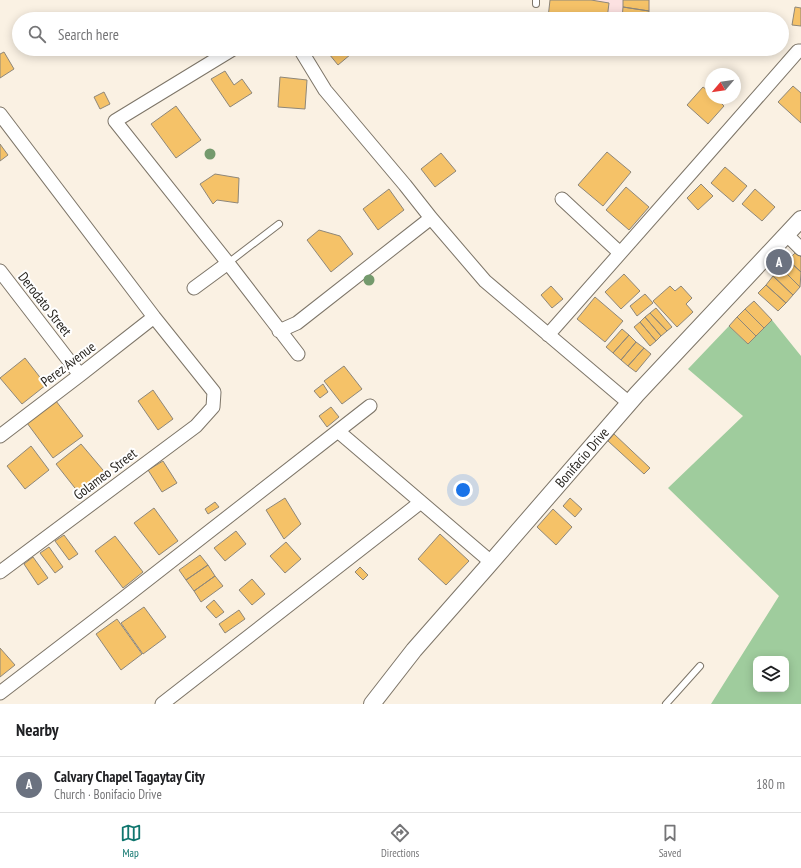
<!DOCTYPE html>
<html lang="en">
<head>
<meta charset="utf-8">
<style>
  :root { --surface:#fff; --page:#f2f2f2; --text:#202124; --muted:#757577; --line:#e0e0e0; --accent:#0f766e }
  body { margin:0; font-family:"PT Sans Narrow",sans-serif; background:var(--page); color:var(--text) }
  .controls { position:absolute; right:12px; bottom:12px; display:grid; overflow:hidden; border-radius:8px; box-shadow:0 2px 10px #0003 }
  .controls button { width:36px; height:36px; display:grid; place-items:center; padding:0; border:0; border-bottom:1px solid var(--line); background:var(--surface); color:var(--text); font:20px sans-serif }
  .compass { position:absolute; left:705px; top:68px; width:36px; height:36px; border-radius:50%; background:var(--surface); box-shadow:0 2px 10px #0003; rotate:241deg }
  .you { position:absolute; left:463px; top:490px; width:14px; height:14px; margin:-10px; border:3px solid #fff; border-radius:50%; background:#1a73e8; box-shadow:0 0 0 6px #1a73e833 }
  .badge { display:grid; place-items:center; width:26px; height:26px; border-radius:50%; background:var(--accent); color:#fff; font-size:13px; font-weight:700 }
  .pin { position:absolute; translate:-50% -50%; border:2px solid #fff; box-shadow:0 1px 4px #0006 }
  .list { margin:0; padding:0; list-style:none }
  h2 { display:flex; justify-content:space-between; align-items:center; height:52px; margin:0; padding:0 16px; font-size:17px }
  h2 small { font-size:13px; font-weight:400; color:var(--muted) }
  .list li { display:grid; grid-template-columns:26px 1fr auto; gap:12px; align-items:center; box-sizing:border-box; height:56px; padding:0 16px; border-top:1px solid var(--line) }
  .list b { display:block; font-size:15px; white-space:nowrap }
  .list p { margin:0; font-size:13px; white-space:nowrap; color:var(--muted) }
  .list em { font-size:13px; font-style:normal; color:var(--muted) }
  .icon { flex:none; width:22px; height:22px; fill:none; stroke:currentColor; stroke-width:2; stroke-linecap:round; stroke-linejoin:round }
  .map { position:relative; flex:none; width:801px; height:704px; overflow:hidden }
  .search { position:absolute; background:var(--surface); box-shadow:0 2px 10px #0003; left:12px; right:12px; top:12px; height:44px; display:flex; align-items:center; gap:10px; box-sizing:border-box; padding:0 14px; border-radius:22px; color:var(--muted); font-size:15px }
  .sheet { height:108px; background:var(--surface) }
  nav { display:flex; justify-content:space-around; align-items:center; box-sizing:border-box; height:56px; border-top:1px solid var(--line); background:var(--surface); font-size:11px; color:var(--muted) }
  nav a { display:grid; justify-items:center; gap:2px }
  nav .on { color:var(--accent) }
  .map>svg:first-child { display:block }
  .commercial { fill:#fce1e1 }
  .green { fill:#9fcc9d; fill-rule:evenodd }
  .building { fill:#f5c268; stroke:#8e877a }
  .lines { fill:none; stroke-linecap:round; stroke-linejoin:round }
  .service-casing { stroke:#7d7568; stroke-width:8 }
  .minor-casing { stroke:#7d7568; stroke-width:15 }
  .tertiary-casing { stroke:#7d7568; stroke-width:18 }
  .service { stroke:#fff; stroke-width:6 }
  .minor { stroke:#fff; stroke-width:13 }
  .tertiary { stroke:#fff; stroke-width:16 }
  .tree { fill:#749a6d }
  .labels { text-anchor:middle; stroke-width:4; stroke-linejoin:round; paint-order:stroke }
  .street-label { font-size:14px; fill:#282520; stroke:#fff }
</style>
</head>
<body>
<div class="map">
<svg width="801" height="704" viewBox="0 0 801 704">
  <rect width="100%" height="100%" fill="#faf1e3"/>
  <path class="commercial" d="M550,0H650L649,19H556L548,18Z"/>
  <path class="green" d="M772,320L801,356V704H711L779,596L668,488L743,416L688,369L729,326L748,344ZM756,659H786V689H756Z"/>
  <path class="building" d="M550,0H591L609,3L607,19L548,18Z
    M623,0H649V11L623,7Z
    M623,7L649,11V19H622Z
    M795,7L801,8V26L792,25Z
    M325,49H357L338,65Z
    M4,52L14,69L0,78V54Z
    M225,71L234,85L242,79L252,93L230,107L211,79Z
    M280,77L307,80L305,109L278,107Z
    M793,86L801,93V123L778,102Z
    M703,87L711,93V98H716L724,106L708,124L687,105Z
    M104,92L110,104L100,109L94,97Z
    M176,106L201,140L176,158L151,124Z
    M0,144L8,155L0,161Z
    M607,152L631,172L603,206L578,185Z
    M441,153L456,171L435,187L421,169Z
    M725,167L747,186L733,202L711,183Z
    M215,174L239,178L238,203L217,200L213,204L200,184Z
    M701,184L713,196L698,210L687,198Z
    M626,187L649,207L629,230L606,210Z
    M389,189L404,210L378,230L363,209Z
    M755,189L775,207L762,221L742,204Z
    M319,230L340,236L353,254L331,272L307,240Z
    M796,252L801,257V272L788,260Z
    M788,260L801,272L800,287L781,268Z
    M781,268L800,287L793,295L773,276Z
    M624,274L640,291L621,309L605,292Z
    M773,276L793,295L786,303L766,285Z
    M766,285L786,303L778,311L758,293Z
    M551,286L563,299L552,308L541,295Z
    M670,286L675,291L681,286L692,298L686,304L693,312L677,327L653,301Z
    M645,294L653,303L637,316L630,306Z
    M595,297L623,321L605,342L577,319Z
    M754,301L772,320L764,328L745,309Z
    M656,308L672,327L667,331L650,313Z
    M745,309L764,328L756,336L737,317Z
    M650,313L667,331L661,336L645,317Z
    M645,317L661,336L656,341L640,322Z
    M737,317L756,336L748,344L729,326Z
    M640,322L656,341L650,346L634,327Z
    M622,329L629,335L613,353L606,347Z
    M629,335L636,342L621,360L613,353Z
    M636,342L644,348L628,366L621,360Z
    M644,348L651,354L636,372L628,366Z
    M25,358L46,385L22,404L0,378Z
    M344,366L362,389L342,404L324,381Z
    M323,384L328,392L320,398L314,391Z
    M153,390L173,419L158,430L138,401Z
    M56,401L83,436L53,458L27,423Z
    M331,407L339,417L327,427L319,416Z
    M614,434L650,468L644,474L608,441Z
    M81,444L108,476L82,497L56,464Z
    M31,446L49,470L25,489L7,466Z
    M163,461L177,483L162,492L148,470Z
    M285,498L301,524L284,539L266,510Z
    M570,498L582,509L575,517L563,506Z
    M215,502L219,507L208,514L205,509Z
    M154,508L178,541L159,555L134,523Z
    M553,509L572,527L556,545L537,527Z
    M236,531L246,544L225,561L214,548Z
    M440,534L469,561L446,585L418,559Z
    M64,535L78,554L69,560L55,541Z
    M115,536L143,572L123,588L95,551Z
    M286,542L301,559L285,573L270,556Z
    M49,547L63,567L55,573L40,553Z
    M200,555L208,565L186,580L179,570Z
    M33,557L48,578L38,585L24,564Z
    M208,565L215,576L194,591L186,580Z
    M360,567L368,575L363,580L355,572Z
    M215,576L223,586L201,602L194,591Z
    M252,579L265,594L252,605L239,590Z
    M214,600L224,612L216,618L206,607Z
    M144,607L166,637L143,654L121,623Z
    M239,610L245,619L225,633L219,624Z
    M117,619L142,654L121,670L96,634Z
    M0,648L15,665L0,677Z"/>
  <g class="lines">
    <defs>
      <path id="service" d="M536,4V0
        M228,263L279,224
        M666,704L700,666"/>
      <path id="minor" d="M233,49L115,121L228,263L298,354
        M300,49L325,90L405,185L431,218L485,281L629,403
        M0,114L154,317L214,392L213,407L196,426L0,572
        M562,199L620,253
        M787,235L801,249
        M0,271L80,375
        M194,288L228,263
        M279,331L297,323L431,218
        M548,335L698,165L798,51H801
        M339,432L491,562
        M0,436L80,375L154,317
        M0,693L124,598L370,406
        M162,704L421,502"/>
      <g id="tertiary">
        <path id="s1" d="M372,704L414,650L487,567L637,394L801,219"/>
      </g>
    </defs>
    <use href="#service" class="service-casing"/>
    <use href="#minor" class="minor-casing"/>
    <use href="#tertiary" class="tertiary-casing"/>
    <use href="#service" class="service"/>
    <use href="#minor" class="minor"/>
    <use href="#tertiary" class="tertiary"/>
  </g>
  <g class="tree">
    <circle cx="210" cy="154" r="5.5"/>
    <circle cx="369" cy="280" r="5.5"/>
  </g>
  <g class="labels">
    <g class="street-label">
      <text transform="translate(45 304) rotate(52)" y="5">Derodato Street</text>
      <text transform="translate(68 364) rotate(-37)" y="5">Perez Avenue</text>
      <text dy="5" stroke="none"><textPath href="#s1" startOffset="324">Bonifacio Drive</textPath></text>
      <text transform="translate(105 474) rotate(-37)" y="5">Golameo Street</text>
    </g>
  </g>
</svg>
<div class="controls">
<button><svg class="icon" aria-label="layers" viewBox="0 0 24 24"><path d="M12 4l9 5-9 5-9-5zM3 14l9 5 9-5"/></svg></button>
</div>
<svg class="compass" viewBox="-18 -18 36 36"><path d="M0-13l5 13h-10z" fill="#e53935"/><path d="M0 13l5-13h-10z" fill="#757577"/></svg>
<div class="you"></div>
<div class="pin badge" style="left:779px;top:262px;background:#6b7280">A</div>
<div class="search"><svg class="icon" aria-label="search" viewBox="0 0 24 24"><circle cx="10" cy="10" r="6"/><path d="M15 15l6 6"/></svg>Search here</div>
</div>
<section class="sheet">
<h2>Nearby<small></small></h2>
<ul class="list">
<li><span class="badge" style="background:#6b7280">A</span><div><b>Calvary Chapel Tagaytay City</b><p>Church · Bonifacio Drive</p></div><em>180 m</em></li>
</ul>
</section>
<nav>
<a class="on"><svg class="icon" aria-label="map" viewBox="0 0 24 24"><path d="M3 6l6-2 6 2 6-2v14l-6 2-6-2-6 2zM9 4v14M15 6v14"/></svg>Map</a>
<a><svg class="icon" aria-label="directions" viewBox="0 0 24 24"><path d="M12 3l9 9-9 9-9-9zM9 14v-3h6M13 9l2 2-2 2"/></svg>Directions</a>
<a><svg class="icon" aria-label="saved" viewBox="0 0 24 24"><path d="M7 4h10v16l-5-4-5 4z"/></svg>Saved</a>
</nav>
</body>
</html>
